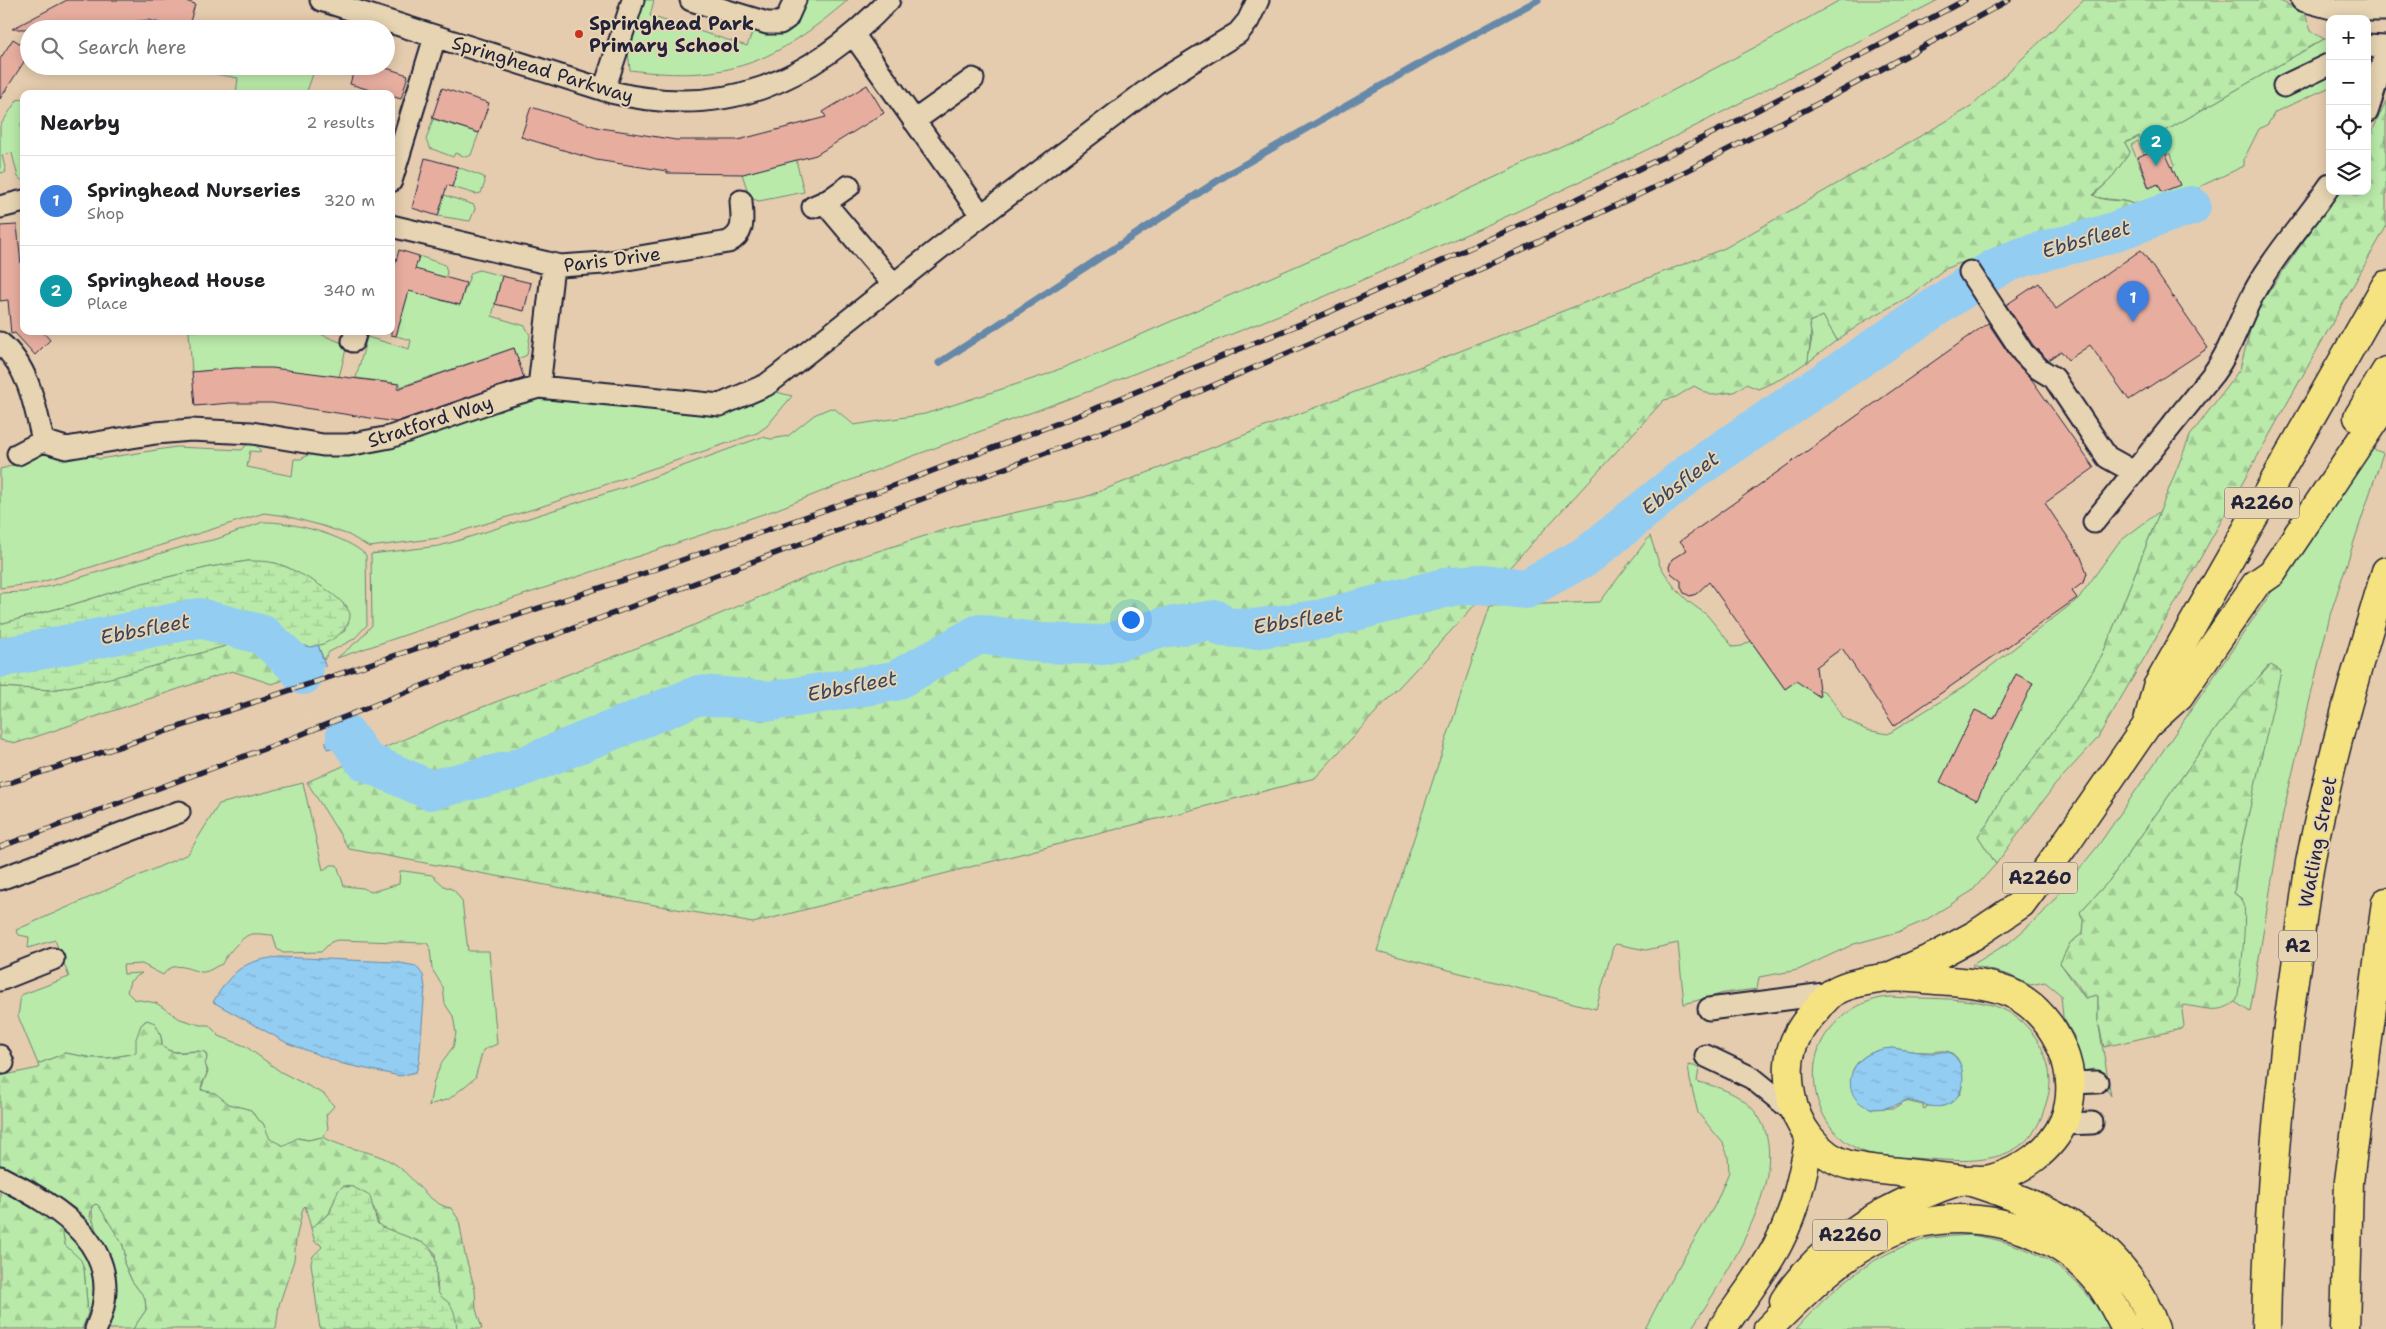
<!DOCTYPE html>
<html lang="en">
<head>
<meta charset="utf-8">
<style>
  :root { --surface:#fff; --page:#f6f6f6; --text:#202124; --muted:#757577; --line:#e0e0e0; --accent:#7c3aed }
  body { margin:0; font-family:"Shantell Sans",sans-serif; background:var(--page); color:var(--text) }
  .controls { position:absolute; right:15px; top:15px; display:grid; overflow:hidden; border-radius:10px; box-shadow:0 2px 12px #0003 }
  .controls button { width:45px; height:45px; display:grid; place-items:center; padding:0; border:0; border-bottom:1px solid var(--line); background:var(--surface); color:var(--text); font:25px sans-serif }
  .you { position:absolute; left:1130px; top:619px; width:18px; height:18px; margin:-12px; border:4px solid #fff; border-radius:50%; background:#1a73e8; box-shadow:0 0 0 8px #1a73e833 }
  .badge { display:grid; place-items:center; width:32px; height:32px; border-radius:50%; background:var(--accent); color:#fff; font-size:16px; font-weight:700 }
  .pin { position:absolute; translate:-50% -41px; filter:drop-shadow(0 1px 2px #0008) }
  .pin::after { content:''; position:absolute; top:26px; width:18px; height:15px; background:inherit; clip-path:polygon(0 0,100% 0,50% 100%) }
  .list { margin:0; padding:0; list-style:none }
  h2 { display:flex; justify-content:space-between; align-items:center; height:65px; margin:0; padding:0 20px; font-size:21px }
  h2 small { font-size:16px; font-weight:400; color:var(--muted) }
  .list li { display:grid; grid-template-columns:32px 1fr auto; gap:15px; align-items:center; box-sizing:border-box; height:90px; padding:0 20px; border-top:1px solid var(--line) }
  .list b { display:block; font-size:19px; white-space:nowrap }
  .list p { margin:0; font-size:16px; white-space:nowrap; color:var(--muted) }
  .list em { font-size:16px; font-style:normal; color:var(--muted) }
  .icon { flex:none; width:28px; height:28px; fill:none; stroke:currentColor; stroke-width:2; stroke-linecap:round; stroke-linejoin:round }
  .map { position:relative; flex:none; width:2386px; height:1329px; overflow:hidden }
  .search { position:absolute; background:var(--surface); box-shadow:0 2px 12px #0003; left:20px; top:20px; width:375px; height:55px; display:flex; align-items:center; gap:12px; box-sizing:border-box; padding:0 18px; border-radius:28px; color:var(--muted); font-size:19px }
  .panel { position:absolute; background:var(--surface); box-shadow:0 2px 12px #0003; left:20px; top:90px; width:375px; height:245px; border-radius:10px }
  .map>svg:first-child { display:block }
  .green { fill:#b9eaa9; stroke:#6e8672; fill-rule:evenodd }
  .forest { fill:url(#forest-firs); stroke:#6e8672 }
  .wetland { fill:url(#wetland-marsh); stroke:#6e8672 }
  .water { fill:url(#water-ripples); stroke:#6689a9 }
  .pier { fill:#e6ccae }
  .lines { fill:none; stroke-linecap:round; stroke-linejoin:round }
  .stream { stroke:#6689a9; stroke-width:7 }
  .river { stroke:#93cdf2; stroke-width:40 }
  .building { fill:#e7aea0; stroke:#22223b }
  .minor-casing { stroke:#22223b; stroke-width:25 }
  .major-casing { stroke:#22223b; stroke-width:31 }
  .highway-casing { stroke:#22223b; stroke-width:31 }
  .minor { stroke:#e6d4b2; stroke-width:21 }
  .major { stroke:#f5e382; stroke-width:28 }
  .highway { stroke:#f5e382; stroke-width:28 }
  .rail-casing { stroke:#22223b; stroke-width:5.5 }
  .rail { stroke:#e6d4b2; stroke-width:4; stroke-dasharray:11; stroke-linecap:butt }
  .poi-dot { fill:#c8321e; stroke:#e6d4b2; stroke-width:2 }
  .labels { text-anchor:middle; stroke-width:4; stroke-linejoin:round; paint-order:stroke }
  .shield { fill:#e6d4b2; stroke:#5d575f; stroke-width:1 }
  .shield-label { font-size:18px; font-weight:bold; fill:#22223b }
  .poi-label { font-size:19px; font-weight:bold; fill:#22223b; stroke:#e6d4b2; text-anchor:start }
  .street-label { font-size:19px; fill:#22223b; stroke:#e6d4b2 }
  .water-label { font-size:20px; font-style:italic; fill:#394460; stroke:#e6d4b2 }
</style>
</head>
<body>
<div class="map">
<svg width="2386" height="1329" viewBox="0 0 2386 1329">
  <defs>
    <pattern id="forest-firs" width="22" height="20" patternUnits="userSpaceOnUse" patternTransform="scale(1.25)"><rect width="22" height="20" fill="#b9eaa9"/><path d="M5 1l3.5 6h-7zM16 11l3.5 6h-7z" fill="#9fc892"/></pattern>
    <pattern id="wetland-marsh" width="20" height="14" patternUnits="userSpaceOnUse" patternTransform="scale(1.25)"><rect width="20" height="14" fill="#b9eaa9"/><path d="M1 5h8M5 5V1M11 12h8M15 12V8" fill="none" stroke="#9fc892"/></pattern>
    <pattern id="water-ripples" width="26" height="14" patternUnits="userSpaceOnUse" patternTransform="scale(1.25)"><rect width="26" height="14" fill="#93cdf2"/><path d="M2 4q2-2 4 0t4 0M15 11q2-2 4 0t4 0" fill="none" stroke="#7eb0d0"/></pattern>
  </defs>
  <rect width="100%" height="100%" fill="#e6ccae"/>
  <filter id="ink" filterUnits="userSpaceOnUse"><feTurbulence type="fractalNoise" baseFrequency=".02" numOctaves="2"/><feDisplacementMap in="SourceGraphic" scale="10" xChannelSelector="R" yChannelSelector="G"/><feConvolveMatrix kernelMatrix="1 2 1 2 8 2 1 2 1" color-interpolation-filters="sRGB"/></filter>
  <g filter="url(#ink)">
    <path class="green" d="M645,0H654L650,16L747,46L753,30L762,33L805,0H848C774,63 728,83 630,70L628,52Z
      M1840,0H1938L1682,133L1501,219L1321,298L1106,385L894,463L775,510L337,658L360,639L372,625L371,554L439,546L457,541L623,488L762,437L771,439L788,436L814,415L830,408L835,409L854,425L925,414L1045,375L1113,347L1457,195L1611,123L1782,33Z
      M2330,38V87L2275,112L2268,124L2259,129L2244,159V166L2201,186L2196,194L2199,209L2196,211L2189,190L2133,204C2121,198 2107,201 2093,196L2110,180L2130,152L2125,143L2140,136L2143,144L2324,39ZM2138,141L2144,154H2171L2175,165L2172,167L2179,185L2162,192L2158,184L2149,188L2131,145Z
      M211,66H289L313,74L306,94H278L268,91L267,94H236L238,78L210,73Z
      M24,99V123H21L24,182L18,177L12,153L2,155L6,172L0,173V126L17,100Z
      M433,119L479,133L471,155L467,157L455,153L453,157L430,148L426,140Z
      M796,160L804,192L759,201L750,198L742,174Z
      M458,167L484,177L485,182L481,193L476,194L452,187Z
      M444,195L474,205L475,209L470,221L438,216Z
      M419,256L445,265L447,272L440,300L459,305L471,273L479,270L502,276L492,316L525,326L530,335L527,355L518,359L514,348L400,387V384L356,378L367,337L409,349L411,340L396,336Z
      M1823,316L1837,340L1807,363L1812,338L1809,322Z
      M189,331H313L347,345L339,377L253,368L192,372Z
      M772,391L792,396L767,426L757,433L540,507L439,538L369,547L349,535L323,526L286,516L264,513L59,577L38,583L0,588V469C15,466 27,458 41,453C54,449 88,453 99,459L176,447L242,450L250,441L255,443L261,452L250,451L247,467L292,476L294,459H301L313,452L532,399L650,407L708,414L739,409Z
      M2370,448L2383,453L2330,615L2283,813L2250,1012L2235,1002L2244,906L2242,899L2234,893L2239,856L2280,672L2268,666L2218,726L2109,881L2080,912L2084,923L2083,933L2070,943L2060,963L2085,998L2096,995L2098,996V1021L2111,1096L2094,1069L2084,1071L2075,1038L2063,1017L2061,995L2045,982L2030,985L2009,975L1972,965L2010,942L2042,914L2098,846Z
      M2160,511L2102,656L2073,703L2034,758L2001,799L1989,822L1978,836L1996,864L1972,891L1924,921L1898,932L1854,944L1798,970L1759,977L1757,989L1724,993L1684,1004L1678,943L1646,950L1616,944L1613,947L1596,1009L1377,951L1490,606L1600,602L1650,536L1660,566L1675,588L1689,602L1707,615L1733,647L1742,646L1751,641L1785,689L1804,675L1814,687L1825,692L1831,698L1842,717L1866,730L1888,734L1965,686L2078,599L2119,542Z
      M263,522C291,521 346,536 366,555L367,625L354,639L329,652L324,660L318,645L345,631L347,606L289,568L275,563L248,561L210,567L139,584L71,605L0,624V593L24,592L55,585L185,546L217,539Z
      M303,783L323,870L331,865H337L344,886L363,888L371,892L399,884L400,871H404L432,875L444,886L454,890L462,901L468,951H489L497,1044L483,1050L475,1078L449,1099L432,1104L429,1107L434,1081L442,1062L453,1047L456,1033L453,1016L445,1004L443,987L432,969L430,948L427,943L337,940L331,942L321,952L283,953L277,949L273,935C267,935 259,933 252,934C244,934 225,956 222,964C215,966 211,971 204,972C193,973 175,957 163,975L142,964L123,965L124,974L142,973L130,981L127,992L134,999L156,1003L180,1019L200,1025H209L219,1036L245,1046L281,1072L324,1094L334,1106L326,1115L328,1128L323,1137L308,1140L299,1138L282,1146L268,1138L263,1123L257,1119L251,1110L229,1104L201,1089L208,1071L205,1064L207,1058L206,1053C192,1047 175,1058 162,1046C163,1037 156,1019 145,1021C136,1030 140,1043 136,1053L109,1058H93L65,1053L38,1064L18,1016L21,995L69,977L55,940L28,948L29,937L19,935L16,930L188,854L219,804Z
      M1890,997C1919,999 1962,997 1988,1004C2023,1012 2049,1046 2050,1081C2050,1094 2045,1107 2041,1118C2020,1170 1959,1161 1914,1158C1898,1157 1878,1158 1862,1151C1836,1140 1818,1115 1815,1087C1813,1069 1815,1052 1825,1036C1840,1014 1863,999 1890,997ZM1892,1048C1904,1050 1915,1052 1927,1052C1933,1053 1940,1050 1946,1051C1964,1054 1965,1082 1960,1094L1946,1105L1927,1106L1925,1109L1923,1108V1105L1905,1101L1894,1108L1870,1109L1852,1072C1859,1055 1875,1050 1892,1048Z
      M1688,1065L1699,1067L1697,1082C1838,1109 1735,1261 1691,1329H1645L1666,1288L1715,1205L1729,1172L1728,1156L1723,1143L1698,1113L1690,1080Z
      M98,1204L121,1241L125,1251L124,1263L132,1281L145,1298L146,1310L133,1329H108C116,1305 118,1281 109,1257C100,1234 91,1229 92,1205Z
      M61,1225C69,1232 77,1240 83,1248C101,1270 94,1305 88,1329H82L88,1313L84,1269L65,1245Z
      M1970,1235C2037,1244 2078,1271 2111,1329H1796C1833,1288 1875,1250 1932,1238C1944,1236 1958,1236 1970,1235Z"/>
    <path class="forest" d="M2084,0H2277L2304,11L2311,31L2324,39L2143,144L2139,136L2125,143L2130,152L2110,180L2093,195C2105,203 2120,198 2133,204V233L2131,231L2088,250L2032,270L1993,291L1967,262L1956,264L1943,270L1912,295L1868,319L1837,340L1823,316L1809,322C1813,335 1809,347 1808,361L1785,377L1758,389L1746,384L1734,392L1711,395L1694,386L1676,397L1664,400L1315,778L753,923L349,849L307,782L441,723L673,634L835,565L959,525L1085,497L1725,248L1971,107Z
      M2386,101V227L2146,655L2097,739L2055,785L1996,864L1978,836L1989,822L2001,799L2034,758L2073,703L2102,656L2190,436L2240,369L2255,312L2338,191H2367V143Z
      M2190,190L2198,218L2186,221L2185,227L2139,230L2135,203Z
      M236,643C249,642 278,651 285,663C287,668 286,674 287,679L272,684L232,671L17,743L0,740V687L53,690L115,676Z
      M2271,665L2281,671L2239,856L2234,893C2237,896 2241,898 2243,901C2248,911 2240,986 2237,1000C2220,1016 2202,1007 2184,1005L2182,1011L2184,1026L2181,1029L2104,1047L2098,1021V996L2096,995L2085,998L2078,985L2060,963L2070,943L2083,933L2084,923L2080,912L2109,881L2218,726L2250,686Z
      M147,1020L155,1023L161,1037L162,1046C175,1058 190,1049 205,1052L207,1058L205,1064C211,1076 201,1079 201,1090L215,1093L229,1104L251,1110L257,1119L263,1123L270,1139L284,1146L297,1138L308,1140L323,1137C345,1150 374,1150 395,1164C413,1176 429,1205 451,1208L459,1220L465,1255L475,1289L476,1309L482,1329H457L450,1304L438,1294L435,1253C425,1238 394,1236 379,1225L374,1208L360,1191L347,1185L338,1191L329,1214L311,1228L305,1206L303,1208L296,1239L294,1260L279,1305L276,1329H133L146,1310L145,1298L132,1281L124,1263L125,1254L123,1245L99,1206L96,1204L92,1206L90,1217L94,1223V1228L81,1213L70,1205L0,1167V1076L39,1068L38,1064L65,1053L93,1058H109L136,1053V1039L141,1025Z
      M0,1183L61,1223L65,1245L81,1260L84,1269L88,1313L82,1329H0Z"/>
    <path class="wetland" d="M248,561C257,561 267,561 275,563C292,567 346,597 350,614C351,631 326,646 311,647C303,648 295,642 287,644L282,649L280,657L258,647L236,643L115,677L53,690L0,687V624L71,605L139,584L210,567Z
      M343,1186L353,1187L370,1196L377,1223L382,1227L426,1244C442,1257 433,1275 438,1292C440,1297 445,1299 449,1303C455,1310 456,1320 457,1329H320L311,1263L313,1256L322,1247L320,1244L315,1242L311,1228L329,1214L338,1191Z"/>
    <path class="water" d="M290,643L311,647L318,645L349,735V754L340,757L336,747L327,749L326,742L287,679L286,666L280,657L282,649Z
      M280,957L395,962L416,966L423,975L425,987L419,1063L416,1072L400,1076L343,1064L287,1043L213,1002C232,971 243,960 280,957Z
      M1892,1048C1906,1050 1920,1053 1935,1053C1940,1053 1945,1050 1950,1053C1969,1063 1967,1100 1944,1106C1930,1109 1920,1102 1906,1100C1843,1135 1827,1052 1892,1048Z"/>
    <path class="pier" d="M329,666L351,732L323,742L302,712L284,680Z"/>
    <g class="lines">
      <path class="stream" d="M939,363L1231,172L1421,63L1538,0"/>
      <path class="river" d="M1983,276C2020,251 2066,248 2107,234C2135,225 2162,213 2191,206
        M0,658L199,618L263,635L296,665L303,675
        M346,734L365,761L430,790L514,770L699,695L772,701L895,681L979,634L1043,643L1103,645L1161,628L1216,620L1223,627L1253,629L1323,619L1452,586L1481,584L1526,589L1588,555L1692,471L1970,284"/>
    </g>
    <path class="building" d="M67,0H182L195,4L188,29H180L149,20L60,29H12Z
      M13,39L29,49V54L0,99V59Z
      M355,66H380L408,75L401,99L391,96V94H383L350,84Z
      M867,85L884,113L816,155L743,174L667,173V171L596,160L521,137L531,107L600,128L627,132L676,140H738L826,117L823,112Z
      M442,88L489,103L479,133L432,118Z
      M2162,146L2180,185L2162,192L2158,184L2149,188L2138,157Z
      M425,158L458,167L452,187L447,185L438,216L412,208Z
      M17,225L21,264H24V331H42L50,340L35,355L15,333L11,334L8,300L0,301V226Z
      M399,250L419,256L415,269L466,283L460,305L409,291L396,336L391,335V279Z
      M2141,250L2208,348L2129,400L2090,345L2068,360L2061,351L2048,360L2033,345L2006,305L2039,283L2056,309Z
      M502,276L531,283L524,311L495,304Z
      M1988,323L2013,360L2032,380L2094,468L2045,503L2081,557L2087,573L2084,582L2072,591L2077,598L1894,726L1842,648L1816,667L1820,697L1796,681L1785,689L1709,582L1696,594L1690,596L1684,593L1681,587V581L1671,573L1669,567L1672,559L1687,550L1680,541Z
      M514,348L524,378L396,422L272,403H230L195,406L192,372L235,368H272L399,384L397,389Z
      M2016,674L2033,683L1977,800L1940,782L1975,710L1994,719Z"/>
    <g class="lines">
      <defs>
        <path id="minor" d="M321,0L611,92C725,120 811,82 889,0
          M691,0L767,23H780L787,18L795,0
          M2302,0L2339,10H2386
          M853,34L981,215
          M2367,46L2386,47
          M2284,86L2330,64
          M604,90L633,0
          M2367,112L2386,52
          M914,121L973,79
          M391,181L435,37
          M824,202L894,285
          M0,207L24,201
          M813,207L829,200L849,186
          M391,226L560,266L604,263L728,242C746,233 742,219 741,201
          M1970,272L2023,353L2039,369L2054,378L2107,457L2134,472
          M353,341L356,331
          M0,343C29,367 35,406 43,441
          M539,387L553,266
          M18,454L43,441L66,448L156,433L191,430L252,433L323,445H348L390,437L504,397L539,387L720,405L766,385L778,376L965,228L1157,83L1238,33L1248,21L1258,0
          M2094,522L2213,374C2233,347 2241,314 2258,285C2278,250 2307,219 2330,185
          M0,879L179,812
          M0,980L53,959
          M1709,1009L1832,993
          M0,1056L3,1063
          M1706,1056L1752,1078L1794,1112
          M2070,1083L2097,1082
          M2063,1124L2092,1123
          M0,1177C61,1208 130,1249 96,1329"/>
        <path id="major" d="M1893,975L1936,956L1975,935L2021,904L2063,847L2147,725L2157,687L2386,285
          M1784,1301C1815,1252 1869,1216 1922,1195C1935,1190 1952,1182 1966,1180C1974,1179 1982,1181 1991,1179C2020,1172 2052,1150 2064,1121C2083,1076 2057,1017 2015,995C1991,983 1962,982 1936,980C1920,979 1901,976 1885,978C1869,980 1845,984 1832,993C1827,997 1822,1003 1818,1008C1792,1034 1784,1059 1791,1095C1796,1125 1818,1157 1849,1165C1865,1169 1882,1170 1899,1172C1921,1175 1943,1177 1965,1180
          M1722,1329C1741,1300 1764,1272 1779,1242C1796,1209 1803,1174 1810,1138"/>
        <path id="highway" d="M2358,417L2386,371
          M2147,725L2179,696L2256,584L2272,573L2386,403
          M1965,1180C2048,1206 2125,1239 2155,1329
          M1768,1329C1802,1295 1838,1257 1882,1236C1952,1202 2048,1220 2097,1280C2109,1295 2117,1313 2126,1329
          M2266,1329C2268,1205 2279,1082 2297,959C2301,927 2305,895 2310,863C2329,764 2357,668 2386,571
          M2345,1329L2349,1181L2386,902"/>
      </defs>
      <use href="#minor" class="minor-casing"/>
      <use href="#major" class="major-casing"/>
      <use href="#highway" class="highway-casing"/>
      <use href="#minor" class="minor"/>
      <use href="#major" class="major"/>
      <use href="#highway" class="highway"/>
      <defs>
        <path id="rail" d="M0,786L642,574L882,490L1082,414L1327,313L1577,199L1733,123L1965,0
          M0,847L280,743L474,665L1127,423L1485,267L1655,187L1823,101L2009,0"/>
      </defs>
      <use href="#rail" class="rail-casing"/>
      <use href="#rail" class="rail"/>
    </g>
  </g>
  <circle class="poi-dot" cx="579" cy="34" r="5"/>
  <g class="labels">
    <g class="shield">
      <rect x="2224.5" y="487.5" width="75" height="31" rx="4"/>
      <rect x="2002.5" y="862.5" width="75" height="31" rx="4"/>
      <rect x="2279" y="930.5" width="38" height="31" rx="4"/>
      <rect x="1812.5" y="1219.5" width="75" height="31" rx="4"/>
    </g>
    <g class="shield-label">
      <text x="2262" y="509">A2260</text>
      <text x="2040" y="884">A2260</text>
      <text x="2298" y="952">A2</text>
      <text x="1850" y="1241">A2260</text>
    </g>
    <g class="poi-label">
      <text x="589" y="30">Springhead Park<tspan x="589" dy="22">Primary School</tspan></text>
    </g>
    <g class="street-label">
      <text transform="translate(543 69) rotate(17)" y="7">Springhead Parkway</text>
      <text transform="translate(612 259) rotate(-7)" y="7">Paris Drive</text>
      <text transform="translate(430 421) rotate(-18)" y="7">Stratford Way</text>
      <text transform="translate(2317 842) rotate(-79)" y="7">Watling Street</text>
    </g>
    <g class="water-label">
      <text transform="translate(2086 239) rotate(-16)" y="7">Ebbsfleet</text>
      <text transform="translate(1680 483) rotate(-37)" y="7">Ebbsfleet</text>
      <text transform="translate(1298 620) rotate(-9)" y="7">Ebbsfleet</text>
      <text transform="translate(145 629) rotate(-11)" y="7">Ebbsfleet</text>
      <text transform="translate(852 686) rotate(-11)" y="7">Ebbsfleet</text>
    </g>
  </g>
</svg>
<div class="controls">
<button>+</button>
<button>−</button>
<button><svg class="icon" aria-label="locate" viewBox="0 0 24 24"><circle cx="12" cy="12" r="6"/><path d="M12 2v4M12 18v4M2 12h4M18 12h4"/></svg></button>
<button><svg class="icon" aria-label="layers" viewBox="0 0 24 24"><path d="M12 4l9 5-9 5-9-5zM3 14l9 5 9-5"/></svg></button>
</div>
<div class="you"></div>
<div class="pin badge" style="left:2133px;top:322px;background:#3f7fe0">1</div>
<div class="pin badge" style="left:2156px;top:166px;background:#0f9aa8">2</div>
<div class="search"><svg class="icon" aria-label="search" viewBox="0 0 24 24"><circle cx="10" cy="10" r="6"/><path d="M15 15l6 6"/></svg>Search here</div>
<section class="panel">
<h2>Nearby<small>2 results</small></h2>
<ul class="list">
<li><span class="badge" style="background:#3f7fe0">1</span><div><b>Springhead Nurseries</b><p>Shop</p></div><em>320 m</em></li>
<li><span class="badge" style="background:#0f9aa8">2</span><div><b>Springhead House</b><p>Place</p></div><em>340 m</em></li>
</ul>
</section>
</div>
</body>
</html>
